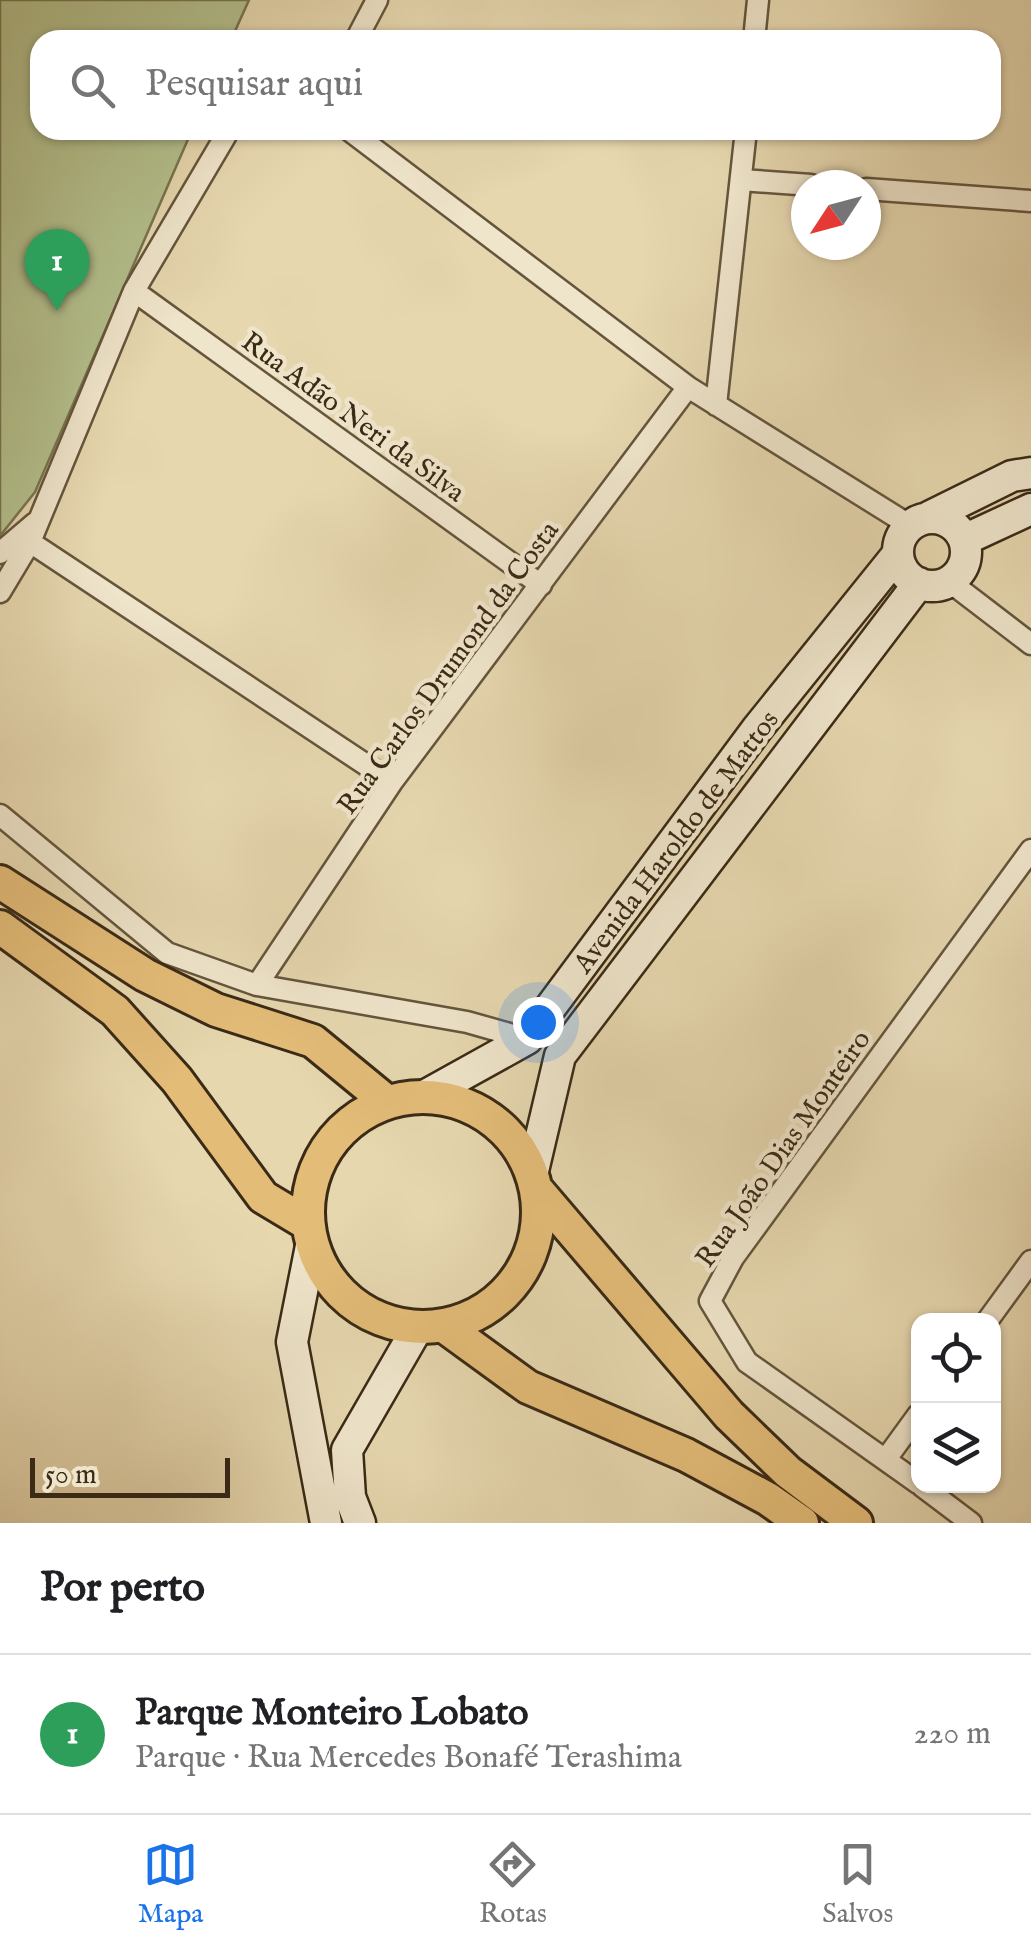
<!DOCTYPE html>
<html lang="pt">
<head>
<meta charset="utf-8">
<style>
  :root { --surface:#fff; --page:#f2f2f2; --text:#202124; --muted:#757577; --line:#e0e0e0; --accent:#1a73e8 }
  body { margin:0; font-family:"IM FELL English",serif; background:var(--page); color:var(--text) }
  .controls { position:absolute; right:30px; bottom:30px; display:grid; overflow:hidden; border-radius:20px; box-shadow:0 2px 8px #0004 }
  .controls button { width:90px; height:90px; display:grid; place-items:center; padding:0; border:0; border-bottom:2px solid var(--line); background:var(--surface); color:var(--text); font:50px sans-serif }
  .compass { position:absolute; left:791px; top:170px; width:90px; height:90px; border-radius:50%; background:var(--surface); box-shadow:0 2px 8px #0004; rotate:234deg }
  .scale { position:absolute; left:30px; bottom:25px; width:200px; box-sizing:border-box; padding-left:10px; border:5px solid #3a2a16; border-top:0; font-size:28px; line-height:35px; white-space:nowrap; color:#3a2a16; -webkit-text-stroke:8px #efe5cb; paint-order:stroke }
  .you { position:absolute; left:538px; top:1022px; width:35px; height:35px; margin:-25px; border:8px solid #fff; border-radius:50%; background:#1a73e8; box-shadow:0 0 0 15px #1a73e833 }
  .badge { display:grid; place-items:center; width:65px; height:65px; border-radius:50%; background:var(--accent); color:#fff; font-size:32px; font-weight:700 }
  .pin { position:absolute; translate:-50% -82px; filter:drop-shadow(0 2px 5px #0008) }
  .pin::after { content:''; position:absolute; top:52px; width:35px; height:30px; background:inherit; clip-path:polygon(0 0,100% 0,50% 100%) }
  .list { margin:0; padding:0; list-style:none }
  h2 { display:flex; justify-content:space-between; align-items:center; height:130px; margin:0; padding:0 40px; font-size:42px }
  h2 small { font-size:32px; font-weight:400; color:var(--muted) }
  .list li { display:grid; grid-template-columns:65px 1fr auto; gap:30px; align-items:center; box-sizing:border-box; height:160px; padding:0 40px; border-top:2px solid var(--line) }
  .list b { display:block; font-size:38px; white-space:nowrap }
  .list p { margin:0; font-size:32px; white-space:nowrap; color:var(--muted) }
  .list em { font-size:32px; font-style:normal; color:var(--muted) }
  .icon { flex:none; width:55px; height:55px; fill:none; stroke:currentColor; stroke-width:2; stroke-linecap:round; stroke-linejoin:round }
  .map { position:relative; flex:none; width:1031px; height:1523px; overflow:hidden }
  .search { position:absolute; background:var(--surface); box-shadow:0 2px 8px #0004; left:30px; right:30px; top:30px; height:110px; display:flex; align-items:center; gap:25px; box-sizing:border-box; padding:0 35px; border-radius:30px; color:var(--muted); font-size:38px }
  .sheet { height:290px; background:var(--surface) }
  nav { display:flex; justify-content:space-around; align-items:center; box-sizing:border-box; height:140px; border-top:2px solid var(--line); background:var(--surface); font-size:28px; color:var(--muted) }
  nav a { display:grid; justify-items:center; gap:5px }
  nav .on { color:var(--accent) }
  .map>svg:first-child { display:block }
  .green { fill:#b3bf8c; stroke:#767451; stroke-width:2.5 }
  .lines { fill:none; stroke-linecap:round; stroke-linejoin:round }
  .street-casing { stroke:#65553c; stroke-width:25 }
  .secondary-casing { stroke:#3a2a16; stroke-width:35 }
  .primary-casing { stroke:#3a2a16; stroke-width:38 }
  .street { stroke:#efe5cb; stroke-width:20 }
  .secondary { stroke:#efe5cb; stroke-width:30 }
  .primary { stroke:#e3bc78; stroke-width:32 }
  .labels { text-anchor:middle; stroke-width:9; stroke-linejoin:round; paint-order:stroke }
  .street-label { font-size:28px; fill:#3a2a16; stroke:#efe5cb }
</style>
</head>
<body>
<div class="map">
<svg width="1031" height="1523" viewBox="0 0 1031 1523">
  <rect width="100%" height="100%" fill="#e6d7af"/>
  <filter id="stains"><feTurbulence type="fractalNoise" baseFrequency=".002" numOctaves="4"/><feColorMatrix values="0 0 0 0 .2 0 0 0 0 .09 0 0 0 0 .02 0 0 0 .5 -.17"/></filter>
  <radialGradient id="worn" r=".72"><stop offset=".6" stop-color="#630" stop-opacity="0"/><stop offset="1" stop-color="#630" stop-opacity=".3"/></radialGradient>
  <path class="green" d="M0,0H249L231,40H40V130H192L35,492L0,536Z"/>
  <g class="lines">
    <defs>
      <path id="street" d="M356,40L377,0
        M754,40L758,0
        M349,130L688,387L909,525
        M741,180L811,185
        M866,189L1031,201
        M134,291L541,585
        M716,405L746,130
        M30,542L392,782
        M0,553L35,523
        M950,582L1031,644
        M0,592L30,542L134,291L229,130
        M0,815L167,953L257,985L467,1022L527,1039
        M257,985L392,782L688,387
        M988,1320L1031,1261
        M886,1459L918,1415
        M918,1483L747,1362L710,1301L733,1258L1031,850
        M922,1486L971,1523"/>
      <path id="secondary" d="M929,517L1012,476L1031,473
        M898 552a34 34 0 1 1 68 0a34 34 0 1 1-68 0Z
        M964,540L1031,509
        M426,1095L527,1039L757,729L897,555
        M532,1175L560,1056L919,583
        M312,1241L292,1342L326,1523
        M360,1523L350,1497L347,1450L418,1327"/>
      <path id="primary" d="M0,882L145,975L216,1010L313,1041L386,1101
        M0,927L115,1011L177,1080L263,1197L308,1224
        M308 1212a115 115 0 1 1 230 0a115 115 0 1 1-230 0Z
        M537,1190L729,1415L788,1472L856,1523
        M444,1326L528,1387L686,1455L768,1499L802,1523"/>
    </defs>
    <use href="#street" class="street-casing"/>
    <use href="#secondary" class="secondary-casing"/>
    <use href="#primary" class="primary-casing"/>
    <use href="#street" class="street"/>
    <use href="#secondary" class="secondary"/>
    <use href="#primary" class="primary"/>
  </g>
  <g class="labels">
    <g class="street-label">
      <text transform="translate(354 416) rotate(36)" y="10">Rua Adão Neri da Silva</text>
      <text transform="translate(447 667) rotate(-54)" y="10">Rua Carlos Drumond da Costa</text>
      <text transform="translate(675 841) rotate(-53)" y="10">Avenida Haroldo de Mattos</text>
      <text transform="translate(782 1148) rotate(-55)" y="10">Rua João Dias Monteiro</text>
    </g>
  </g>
  <rect width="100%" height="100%" filter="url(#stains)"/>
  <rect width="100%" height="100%" fill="url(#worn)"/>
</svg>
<div class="controls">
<button><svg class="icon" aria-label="locate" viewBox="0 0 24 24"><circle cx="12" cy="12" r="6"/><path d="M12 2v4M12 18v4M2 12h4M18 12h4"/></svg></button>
<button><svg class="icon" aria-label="layers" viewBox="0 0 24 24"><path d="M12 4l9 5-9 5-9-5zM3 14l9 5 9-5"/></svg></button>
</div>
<svg class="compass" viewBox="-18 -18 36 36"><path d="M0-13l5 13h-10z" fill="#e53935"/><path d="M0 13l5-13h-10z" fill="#757577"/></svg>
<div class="scale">50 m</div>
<div class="you"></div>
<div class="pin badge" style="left:57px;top:311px;background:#2e9e5b">1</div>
<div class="search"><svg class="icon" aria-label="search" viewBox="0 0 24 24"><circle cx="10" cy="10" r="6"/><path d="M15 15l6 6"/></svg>Pesquisar aqui</div>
</div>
<section class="sheet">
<h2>Por perto<small></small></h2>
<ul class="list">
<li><span class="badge" style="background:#2e9e5b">1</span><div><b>Parque Monteiro Lobato</b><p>Parque · Rua Mercedes Bonafé Terashima</p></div><em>220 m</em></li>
</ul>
</section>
<nav>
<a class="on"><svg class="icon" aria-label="map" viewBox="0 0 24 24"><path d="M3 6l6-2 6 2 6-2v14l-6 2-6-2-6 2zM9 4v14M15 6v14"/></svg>Mapa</a>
<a><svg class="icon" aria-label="directions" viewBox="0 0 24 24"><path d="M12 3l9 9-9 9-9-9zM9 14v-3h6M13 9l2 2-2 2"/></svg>Rotas</a>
<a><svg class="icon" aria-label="saved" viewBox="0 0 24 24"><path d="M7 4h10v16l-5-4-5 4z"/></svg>Salvos</a>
</nav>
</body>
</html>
